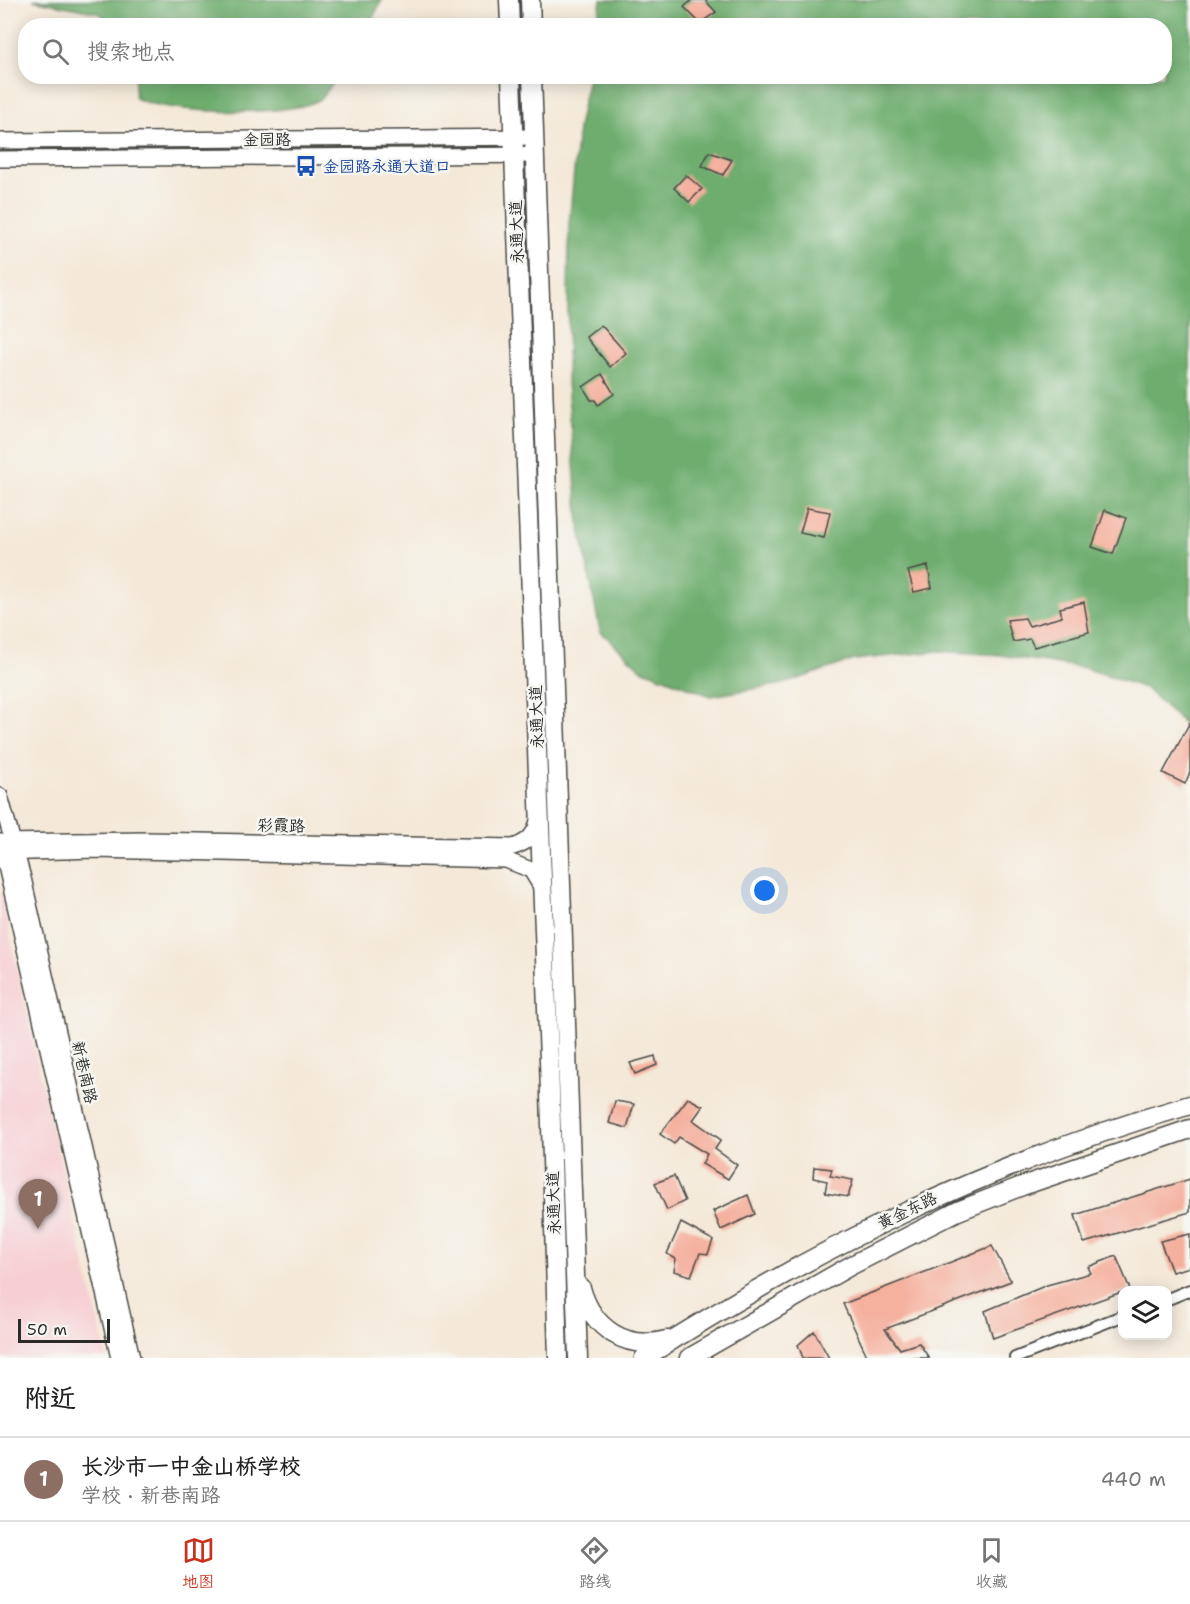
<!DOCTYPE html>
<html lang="zh">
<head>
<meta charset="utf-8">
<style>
  :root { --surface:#fff; --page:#f2f2f2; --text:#222; --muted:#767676; --line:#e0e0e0; --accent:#c8321e }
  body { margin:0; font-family:"Shantell Sans","LXGW WenKai TC",sans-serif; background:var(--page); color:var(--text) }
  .controls { position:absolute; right:18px; bottom:18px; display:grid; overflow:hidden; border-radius:12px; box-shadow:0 3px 15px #0003 }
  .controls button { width:54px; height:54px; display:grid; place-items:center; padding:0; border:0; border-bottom:2px solid var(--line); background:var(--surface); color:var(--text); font:30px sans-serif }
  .scale { position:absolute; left:18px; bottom:15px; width:92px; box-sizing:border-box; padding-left:6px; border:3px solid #2b2b2b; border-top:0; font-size:16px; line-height:21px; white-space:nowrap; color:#2b2b2b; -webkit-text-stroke:4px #f6f6f2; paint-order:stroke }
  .you { position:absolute; left:765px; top:891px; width:21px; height:21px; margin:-15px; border:4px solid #fff; border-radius:50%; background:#1a73e8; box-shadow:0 0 0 9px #1a73e833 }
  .badge { display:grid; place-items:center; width:39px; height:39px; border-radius:50%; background:var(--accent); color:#fff; font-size:20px; font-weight:700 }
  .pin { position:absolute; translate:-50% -50px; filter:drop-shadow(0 2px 3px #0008) }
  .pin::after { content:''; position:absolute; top:32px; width:21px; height:18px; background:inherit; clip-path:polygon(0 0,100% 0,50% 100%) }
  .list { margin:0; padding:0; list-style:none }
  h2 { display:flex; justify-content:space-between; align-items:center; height:78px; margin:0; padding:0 24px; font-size:26px }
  h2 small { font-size:20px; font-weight:400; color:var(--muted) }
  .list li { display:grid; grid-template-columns:39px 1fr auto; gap:18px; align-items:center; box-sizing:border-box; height:84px; padding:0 24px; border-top:2px solid var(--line) }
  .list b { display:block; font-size:22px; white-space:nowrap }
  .list p { margin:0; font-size:20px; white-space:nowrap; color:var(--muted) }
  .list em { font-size:20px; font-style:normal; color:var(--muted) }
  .icon { flex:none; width:33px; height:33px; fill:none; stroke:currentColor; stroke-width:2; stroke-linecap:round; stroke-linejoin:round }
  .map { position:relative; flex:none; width:1190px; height:1358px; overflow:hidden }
  .search { position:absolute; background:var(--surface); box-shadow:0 3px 15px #0003; left:18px; right:18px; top:18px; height:66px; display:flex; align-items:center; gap:15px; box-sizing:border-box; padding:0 21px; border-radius:24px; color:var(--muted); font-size:22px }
  .sheet { height:162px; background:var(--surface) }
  nav { display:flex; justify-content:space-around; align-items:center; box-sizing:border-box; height:84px; border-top:2px solid var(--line); background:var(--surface); font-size:16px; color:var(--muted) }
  nav a { display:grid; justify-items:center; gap:3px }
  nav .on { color:var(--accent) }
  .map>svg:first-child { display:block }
  .built { fill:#f7cfd3 }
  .forest { fill:#6ead6e; stroke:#4c6c4c; stroke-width:1.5 }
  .building { fill:#f5b09e }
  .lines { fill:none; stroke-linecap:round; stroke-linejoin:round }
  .minor-casing { stroke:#494845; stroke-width:14 }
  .secondary-casing { stroke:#494845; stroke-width:18 }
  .primary-casing { stroke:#494845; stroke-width:21 }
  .minor { stroke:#fff; stroke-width:10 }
  .secondary { stroke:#fff; stroke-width:15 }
  .primary { stroke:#fff; stroke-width:18 }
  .labels { text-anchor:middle; stroke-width:5; stroke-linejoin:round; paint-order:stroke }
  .street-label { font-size:16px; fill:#2b2b2b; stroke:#f6f6f2 }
  .transit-label { font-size:16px; fill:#164399; stroke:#f6f6f2; text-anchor:start }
</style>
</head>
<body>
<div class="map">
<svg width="1190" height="1358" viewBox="0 0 1190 1358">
  <rect width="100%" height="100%" fill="#f6f6f2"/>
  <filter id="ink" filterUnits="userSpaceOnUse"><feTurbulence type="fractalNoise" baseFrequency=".0167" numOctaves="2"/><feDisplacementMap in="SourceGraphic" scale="12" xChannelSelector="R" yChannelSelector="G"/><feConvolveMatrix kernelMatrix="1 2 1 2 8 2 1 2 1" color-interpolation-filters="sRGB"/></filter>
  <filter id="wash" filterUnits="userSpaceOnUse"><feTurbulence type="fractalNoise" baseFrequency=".008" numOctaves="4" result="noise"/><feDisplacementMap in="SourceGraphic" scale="24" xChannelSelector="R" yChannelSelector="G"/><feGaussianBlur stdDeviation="1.35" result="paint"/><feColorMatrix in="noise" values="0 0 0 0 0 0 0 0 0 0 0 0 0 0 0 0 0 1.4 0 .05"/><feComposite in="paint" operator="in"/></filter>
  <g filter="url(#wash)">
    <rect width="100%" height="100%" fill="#f4e9d8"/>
    <path class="built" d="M0,889L46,1101L107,1358H0Z"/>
    <path class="forest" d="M33,0H382L369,25L115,26L99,13Z
      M601,0H1190V729L1145,688L1085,668L1000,655L939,651L854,660L783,684L711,696L641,669L600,631L579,524L567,382L569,225L578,128L588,77L1164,76V26L597,25Z
      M135,77V76L338,77C332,83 325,97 317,101C284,117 167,114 135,98Z"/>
    <g id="blocks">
      <path class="building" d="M692,0H705L716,12L700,23L684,7Z
        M709,152L732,160L723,175L702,166Z
        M686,175L702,189L689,202L674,188Z
        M601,325L626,353L610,367L586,337Z
        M602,374L614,394L598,405L595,400H591L583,387Z
        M807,508L830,512L824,538L800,533Z
        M1105,510L1126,518L1113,554L1092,547Z
        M928,566L932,588L914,592L908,571Z
        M1084,602L1089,632L1034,647L1030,639L1013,642L1007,620L1025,618L1029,626L1062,617L1060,608Z
        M1190,722V772L1185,784L1163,773Z
        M655,1056L657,1065L635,1074L630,1063Z
        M688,1098L703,1106L693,1120L721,1140L715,1149L737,1165L728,1179L702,1164L707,1154L679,1137L674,1144L660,1134Z
        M615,1101L634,1104L627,1128L609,1123Z
        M814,1167L832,1169L830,1176L853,1180L848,1197L825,1193L827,1181L813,1178Z
        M674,1176L685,1201L667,1210L655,1183Z
        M1190,1179V1212L1084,1243L1075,1215Z
        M748,1195L755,1214L721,1230L713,1211Z
        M681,1223L713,1240L708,1254L700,1253L691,1276L674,1271L676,1259L667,1254Z
        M1190,1234V1267L1172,1272L1160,1241Z
        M992,1246L1011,1281L885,1329L900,1349L919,1343L929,1358H868L843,1304Z
        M1116,1256L1130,1289L993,1338L985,1311L1047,1285L1091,1273L1088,1267Z
        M814,1331L829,1358H803L798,1345Z"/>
    </g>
  </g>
  <g filter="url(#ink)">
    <use href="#blocks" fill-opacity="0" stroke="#494845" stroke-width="1.5"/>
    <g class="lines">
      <defs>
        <path id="minor" d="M1168,1299L1190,1290
          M1015,1358L1122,1316"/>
        <path id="secondary" d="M0,141L534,137
          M0,159L535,155
          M0,796L23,878L132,1358
          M0,842L146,840L513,847C527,843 536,835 538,820
          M1,844L119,1358
          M0,853L95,850L506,860L531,870L542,888"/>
        <path id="primary" d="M509,0L510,26
          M530,0L531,26
          M511,76L549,1060L558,1358
          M532,76L578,1358
          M581,1288C592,1328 625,1351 667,1340
          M644,1358C817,1247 992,1162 1190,1105
          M689,1358L850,1266L958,1211L1022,1186L1190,1129"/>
      </defs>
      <use href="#minor" class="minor-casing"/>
      <use href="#secondary" class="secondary-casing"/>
      <use href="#primary" class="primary-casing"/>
      <use href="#minor" class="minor"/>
      <use href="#secondary" class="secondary"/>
      <use href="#primary" class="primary"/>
    </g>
  </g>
  <defs>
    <symbol id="bus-bare" viewBox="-9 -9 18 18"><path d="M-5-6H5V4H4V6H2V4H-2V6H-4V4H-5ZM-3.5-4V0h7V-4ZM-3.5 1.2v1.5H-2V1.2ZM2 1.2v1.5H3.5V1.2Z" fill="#1a4fb4" stroke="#f6f6f2" stroke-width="2.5" paint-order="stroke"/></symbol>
  </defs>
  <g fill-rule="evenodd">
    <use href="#bus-bare" x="291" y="151" width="30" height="30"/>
  </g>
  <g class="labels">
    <g class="street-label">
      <text x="267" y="145">金园路</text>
      <text transform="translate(516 232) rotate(-92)" y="6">永通大道</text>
      <text transform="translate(536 717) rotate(-92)" y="6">永通大道</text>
      <text transform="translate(281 825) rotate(1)" y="6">彩霞路</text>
      <text transform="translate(85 1072) rotate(77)" y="6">新巷南路</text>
      <text transform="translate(553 1203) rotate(-92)" y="6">永通大道</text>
      <text transform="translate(907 1210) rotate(-26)" y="6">黄金东路</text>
    </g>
    <g class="transit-label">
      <text x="323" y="172">金园路永通大道口</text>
    </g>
  </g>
</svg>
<div class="controls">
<button><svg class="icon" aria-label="layers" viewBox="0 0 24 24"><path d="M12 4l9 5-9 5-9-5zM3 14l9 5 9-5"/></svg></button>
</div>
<div class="scale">50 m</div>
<div class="you"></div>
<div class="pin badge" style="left:38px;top:1229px;background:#8d6e63">1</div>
<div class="search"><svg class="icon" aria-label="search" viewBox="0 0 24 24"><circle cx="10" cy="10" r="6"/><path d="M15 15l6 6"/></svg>搜索地点</div>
</div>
<section class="sheet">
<h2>附近<small></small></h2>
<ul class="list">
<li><span class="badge" style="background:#8d6e63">1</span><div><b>长沙市一中金山桥学校</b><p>学校 · 新巷南路</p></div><em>440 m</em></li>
</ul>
</section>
<nav>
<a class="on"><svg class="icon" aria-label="map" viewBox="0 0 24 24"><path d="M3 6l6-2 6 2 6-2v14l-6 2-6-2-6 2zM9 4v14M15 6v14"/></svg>地图</a>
<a><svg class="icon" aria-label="directions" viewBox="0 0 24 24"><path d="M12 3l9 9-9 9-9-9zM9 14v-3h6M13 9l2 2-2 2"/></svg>路线</a>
<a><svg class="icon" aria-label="saved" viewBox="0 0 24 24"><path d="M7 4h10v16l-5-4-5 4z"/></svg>收藏</a>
</nav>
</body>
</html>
